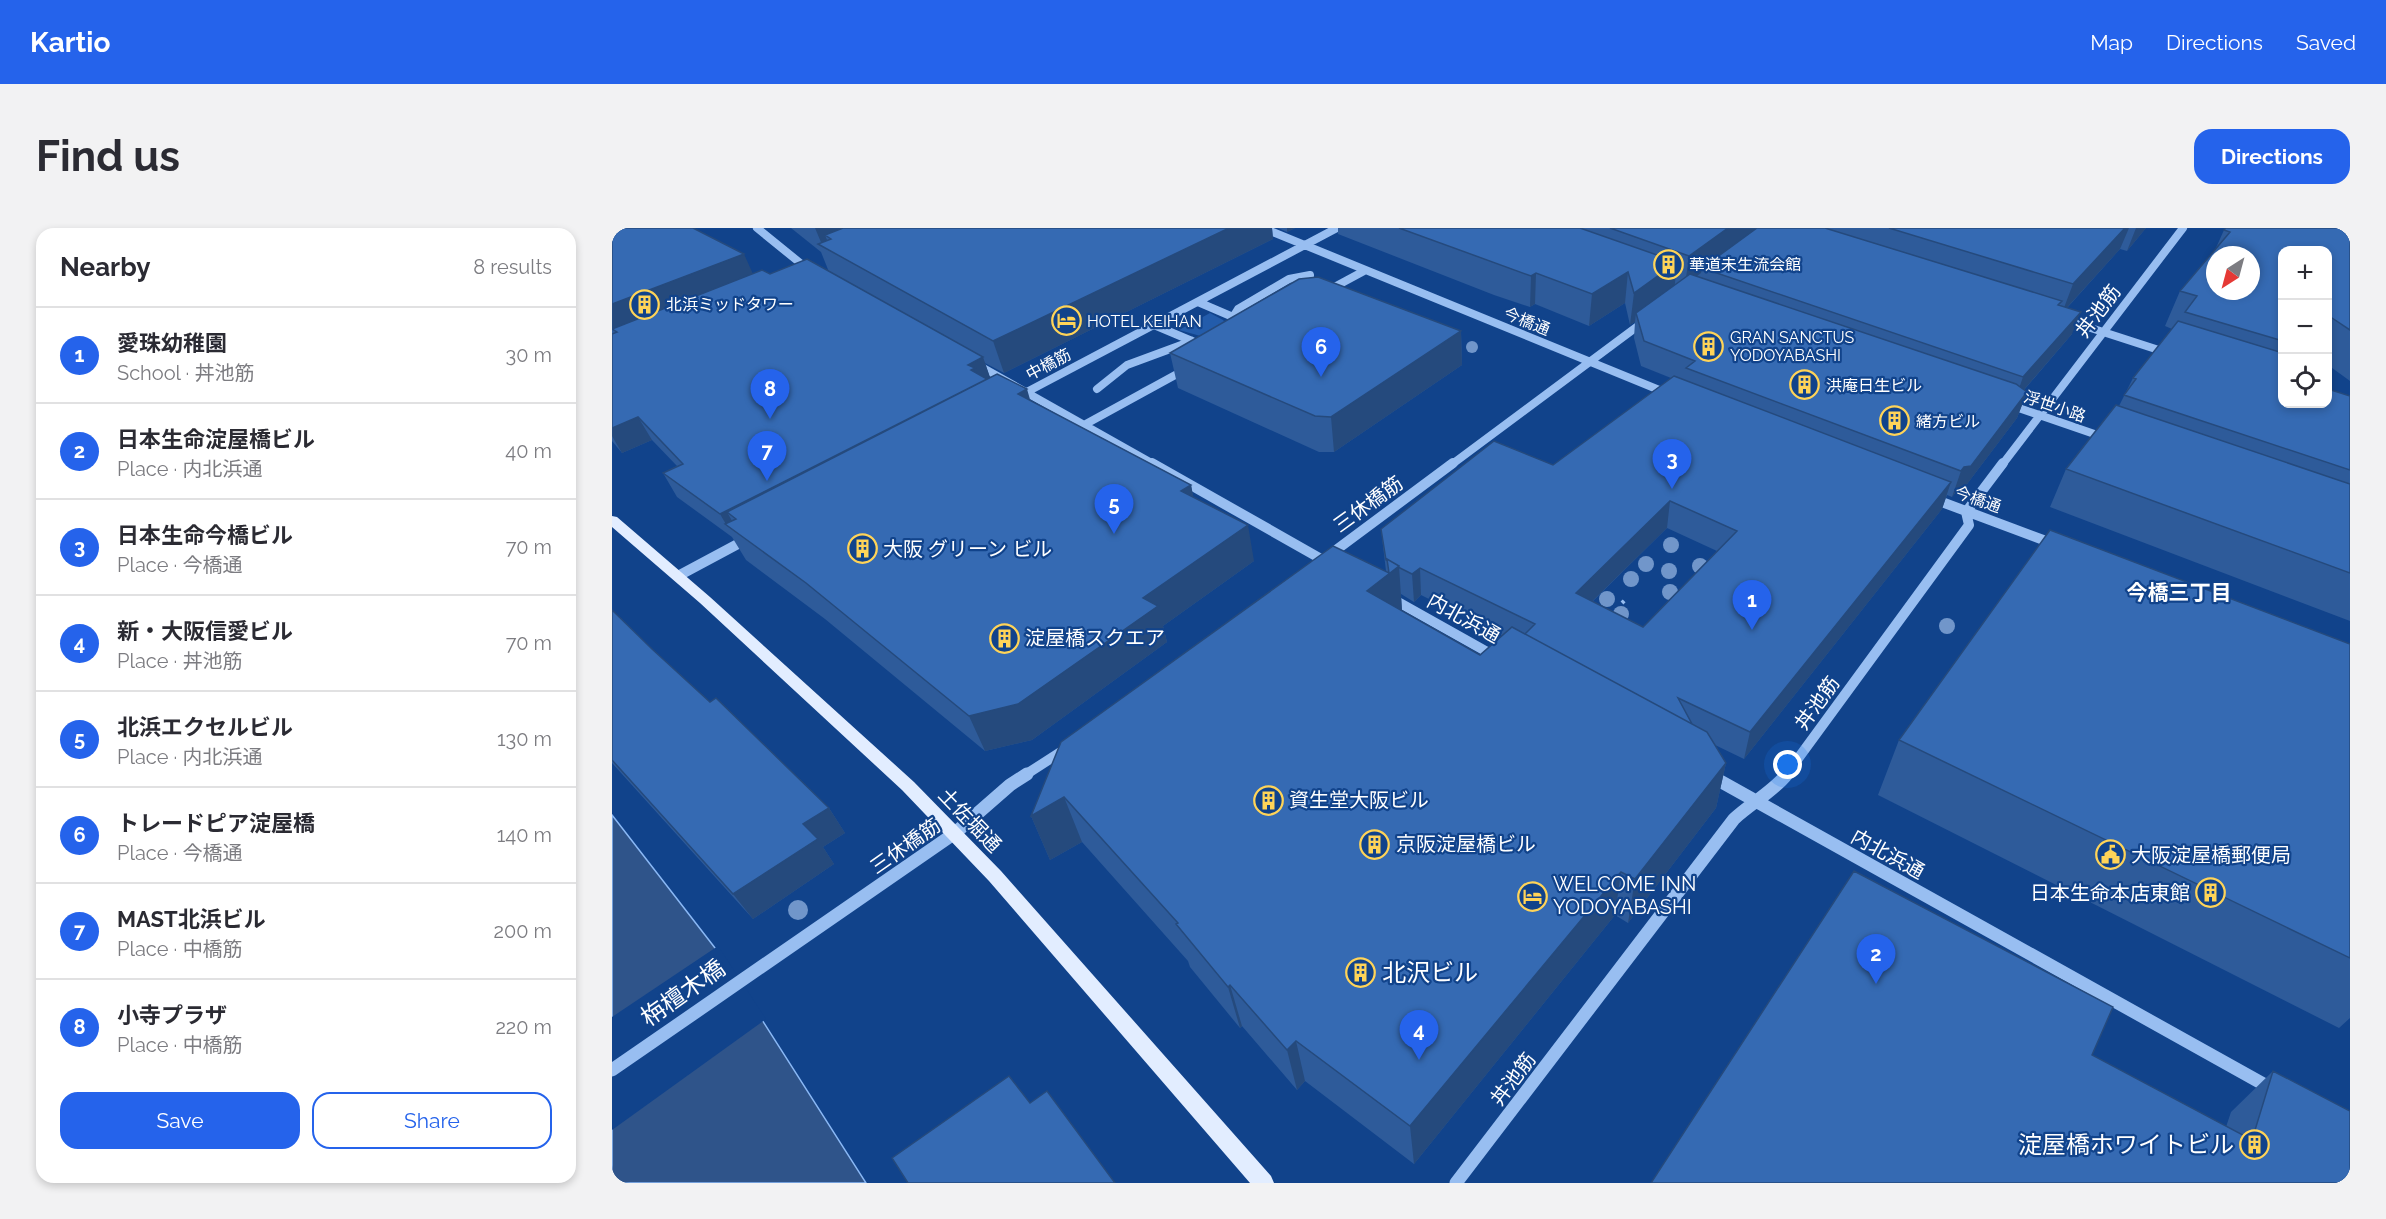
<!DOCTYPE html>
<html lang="en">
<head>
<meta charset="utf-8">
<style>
  :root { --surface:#fff; --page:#f2f2f3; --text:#2b2b33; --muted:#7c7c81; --line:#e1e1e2; --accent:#2563eb }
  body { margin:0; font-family:Raleway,"Noto Sans JP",sans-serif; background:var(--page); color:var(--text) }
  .controls { position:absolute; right:18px; top:18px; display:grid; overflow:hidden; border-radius:12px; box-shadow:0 3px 9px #0003 }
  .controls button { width:54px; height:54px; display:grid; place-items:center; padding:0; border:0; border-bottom:2px solid var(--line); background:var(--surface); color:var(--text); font:30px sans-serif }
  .compass { position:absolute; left:1594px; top:18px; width:54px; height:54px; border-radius:50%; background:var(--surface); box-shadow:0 3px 9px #0003; rotate:216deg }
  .you { position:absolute; left:1176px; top:537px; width:21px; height:21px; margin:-15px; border:4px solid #fff; border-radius:50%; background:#1a73e8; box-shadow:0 0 0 9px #1a73e833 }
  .badge { display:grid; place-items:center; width:39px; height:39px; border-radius:50%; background:var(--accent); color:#fff; font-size:20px; font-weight:700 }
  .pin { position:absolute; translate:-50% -50px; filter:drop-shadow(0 2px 3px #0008) }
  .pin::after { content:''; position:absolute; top:32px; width:21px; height:18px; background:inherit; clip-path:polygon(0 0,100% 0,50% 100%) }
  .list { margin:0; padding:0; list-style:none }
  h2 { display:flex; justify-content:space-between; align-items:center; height:78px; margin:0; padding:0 24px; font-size:26px }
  h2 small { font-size:20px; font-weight:400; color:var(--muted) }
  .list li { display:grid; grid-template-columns:39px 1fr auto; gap:18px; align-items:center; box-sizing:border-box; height:96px; padding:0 24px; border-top:2px solid var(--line) }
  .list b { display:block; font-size:22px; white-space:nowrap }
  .list p { margin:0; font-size:20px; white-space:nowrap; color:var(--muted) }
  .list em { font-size:20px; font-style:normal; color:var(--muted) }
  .actions { display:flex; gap:12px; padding:18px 24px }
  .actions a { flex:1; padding:14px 0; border:2px solid var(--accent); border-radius:18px; text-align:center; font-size:21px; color:var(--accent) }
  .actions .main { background:var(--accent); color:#fff }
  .icon { flex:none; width:33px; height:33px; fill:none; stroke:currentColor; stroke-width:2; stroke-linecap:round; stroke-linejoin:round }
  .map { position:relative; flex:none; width:1738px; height:955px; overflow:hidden; border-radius:18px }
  header { display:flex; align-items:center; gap:36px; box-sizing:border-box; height:84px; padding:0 30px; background:var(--accent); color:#fff }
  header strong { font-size:28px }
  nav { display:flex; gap:33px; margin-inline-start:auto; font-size:21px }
  .intro { display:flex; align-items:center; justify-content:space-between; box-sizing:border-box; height:144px; padding:0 36px }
  h1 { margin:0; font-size:42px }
  .button { padding:15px 27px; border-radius:18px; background:var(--accent); color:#fff; font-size:21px; font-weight:700 }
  main { display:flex; gap:36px; padding:0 36px }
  aside { flex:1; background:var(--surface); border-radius:18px; box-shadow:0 3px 9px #0003 }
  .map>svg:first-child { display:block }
  .green { fill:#235cab }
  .water { fill:#2f548a; stroke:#8ab8f5; stroke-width:1.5 }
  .pier { fill:#11438b }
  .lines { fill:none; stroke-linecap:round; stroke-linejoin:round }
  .path { stroke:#98bef1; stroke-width:4; stroke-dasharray:3 4.5; stroke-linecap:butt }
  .minor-far2 { stroke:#98bef1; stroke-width:8 }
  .minor-far1 { stroke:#98bef1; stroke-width:10 }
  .minor { stroke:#98bef1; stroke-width:13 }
  .major { fill:#e2edff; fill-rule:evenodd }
  .tree { fill:#7196ca }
  .wall { fill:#2e5b9a; fill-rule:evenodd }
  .shaded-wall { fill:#254a7d }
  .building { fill:#356ab3; stroke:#254a7d; stroke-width:1.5; fill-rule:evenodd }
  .labels { text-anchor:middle; stroke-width:4.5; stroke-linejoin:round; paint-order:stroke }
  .far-poi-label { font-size:16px; fill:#fff; stroke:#11438b; text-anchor:start }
  .far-street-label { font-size:16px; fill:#fff; stroke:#11438b }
  .street-label { font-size:20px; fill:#fff; stroke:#11438b }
  .poi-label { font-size:20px; fill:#fff; stroke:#11438b; text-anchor:start }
  .neighbourhood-label { font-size:21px; font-weight:bold; fill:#fff; stroke:#11438b }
  .near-poi-label { font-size:24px; fill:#fff; stroke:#11438b; text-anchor:start }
  .near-street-label { font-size:24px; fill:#fff; stroke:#11438b }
</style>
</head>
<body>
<header>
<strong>Kartio</strong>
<nav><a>Map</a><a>Directions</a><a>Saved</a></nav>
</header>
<div class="intro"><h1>Find us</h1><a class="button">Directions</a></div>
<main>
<aside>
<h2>Nearby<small>8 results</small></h2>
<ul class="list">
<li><span class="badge">1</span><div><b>愛珠幼稚園</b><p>School · 丼池筋</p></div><em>30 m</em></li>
<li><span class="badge">2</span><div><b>日本生命淀屋橋ビル</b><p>Place · 内北浜通</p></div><em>40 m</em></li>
<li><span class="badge">3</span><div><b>日本生命今橋ビル</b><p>Place · 今橋通</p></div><em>70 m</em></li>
<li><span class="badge">4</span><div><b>新・大阪信愛ビル</b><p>Place · 丼池筋</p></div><em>70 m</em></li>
<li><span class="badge">5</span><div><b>北浜エクセルビル</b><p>Place · 内北浜通</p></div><em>130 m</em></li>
<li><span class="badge">6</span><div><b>トレードピア淀屋橋</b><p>Place · 今橋通</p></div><em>140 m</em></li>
<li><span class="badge">7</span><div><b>MAST北浜ビル</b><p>Place · 中橋筋</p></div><em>200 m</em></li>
<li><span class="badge">8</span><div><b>小寺プラザ</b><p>Place · 中橋筋</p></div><em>220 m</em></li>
</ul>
<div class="actions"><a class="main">Save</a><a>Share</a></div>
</aside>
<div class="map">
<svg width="1738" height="955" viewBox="0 0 1738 955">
  <rect width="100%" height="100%" fill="#11438b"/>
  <path class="green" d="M598,85L611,92L615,97L592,109L567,102Z"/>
  <path class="water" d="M0,587L110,729L254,955H0Z"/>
  <path class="pier" d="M106,718L154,791L0,902V789Z"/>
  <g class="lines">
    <path class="path" d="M1010,375L1015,370"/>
    <path class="minor-far2" d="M145,0L198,43
      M651,0L1057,166
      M715,63L752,43
      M586,74L621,89L625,94
      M621,89L626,81L677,51L698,47
      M1451,91L1556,125
      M542,97L580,113
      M364,136L543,237
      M485,161L515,137L580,113
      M411,166L725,0
      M1395,176L1494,210
      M472,197L576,140
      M839,237L1034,92
      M1390,237L1571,0"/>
    <path class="minor-far1" d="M540,235L718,336
      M1319,270L1442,316
      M716,328L841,235
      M66,348L137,310
      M779,370L886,430
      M413,547L455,520
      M1174,547L1357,297L1354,284L1391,235"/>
    <path class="minor" d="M1099,548L1662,862
      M0,842L343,605L398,557L415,546
      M844,955L1122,591C1138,576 1163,562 1175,546"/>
    <path class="major" d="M0,288L5,289L98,369L302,554L389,643L659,948L662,955H638L377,653L290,562L88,375L0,299Z"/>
  </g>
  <g class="tree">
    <circle cx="860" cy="119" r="6"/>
    <circle cx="1059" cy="317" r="8"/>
    <circle cx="1034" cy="336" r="8"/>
    <circle cx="1088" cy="338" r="8"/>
    <circle cx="1057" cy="343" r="8"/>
    <circle cx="1019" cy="351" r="8"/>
    <circle cx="1058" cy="364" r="8"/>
    <circle cx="995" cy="371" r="8"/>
    <circle cx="1009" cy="386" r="8"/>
    <circle cx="1335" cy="398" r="8"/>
    <circle cx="186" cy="682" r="10"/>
  </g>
  <path class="wall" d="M0,0L85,2L141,46H158L217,44L209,24L179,0H660L661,11L392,145L373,135L378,150L418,172L579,257L581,269L642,333L551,398L555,414L420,512L373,523L213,391L134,332L120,309L65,269L51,245L65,238L40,212L10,225L0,213Z
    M666,0H683L675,4Z
    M726,0H1534L1515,23L1508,21L1455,80L1460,106L1412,162L1415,164L1405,190L1349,264L1343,265L1340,269L1335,267L1330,281L1132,531L1103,517L1114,535L1104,580L1016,695L1003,687L802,936L693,853L685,862L630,798L628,800L578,739L576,733L470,614L438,632L419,588L774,343L769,301L941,237L1059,150L1029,138L1022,110L1023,94L1018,97L1013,75L977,98L923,76L918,79L882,67L726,6ZM1055,300L1105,323L1031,399L980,374ZM789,366L802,374L809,367L891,408L868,427L790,383Z
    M1738,0V153L1716,137V22H1671V176L1738,168V393L1438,279L1454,241L1507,178L1521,150L1560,101L1553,98L1568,63L1603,22L1612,2Z
    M849,103L850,137L722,224H707L566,160L558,125Z
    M0,382L40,421L98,474L217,580L233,605L211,619L222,636L141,691L0,535Z
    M1738,416V790L1727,800L1266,567L1287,512Z
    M1480,827L1614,899L1619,884L1661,843L1738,955H1039Z"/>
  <path class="shaded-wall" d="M203,0H290L219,11L213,7L220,24L211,19Z
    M617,0H660L661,11L392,145L381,113Z
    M675,0H683L675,4Z
    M1116,0H1150L1090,40L1089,45L1073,57L1077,28Z
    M1513,0H1517L1508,21L1450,85L1461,56Z
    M1524,0H1534L1515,23Z
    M132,26L146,57L5,104L0,101V76Z
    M1065,34L1062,65L1024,85L1023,94L1018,97L1022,65Z
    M1016,44L1013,75L977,98L980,66Z
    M924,45L923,76L918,79L919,48Z
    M1469,84L1460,106L1403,172L1411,149Z
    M849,103L850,137L722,224L719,189Z
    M371,129L379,152L124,291L115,284L128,307L115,298L108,286L356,137Z
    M415,161L425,196L406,166Z
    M1415,164L1405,190L1349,264L1343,265L1340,269L1349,243Z
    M26,189L40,212L10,225L0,208V200Z
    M1339,254L1330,281L1132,531L1138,504Z
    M579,257L586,292L569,263Z
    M1058,273L1055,300L961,392L964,365Z
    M636,297L642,333L551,398L555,414L420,512L373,523L357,488L531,370Z
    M787,338L790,383L755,363Z
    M808,340L809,367L802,374L800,346Z
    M1114,535L1104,580L1016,695L1023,651Z
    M452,569L470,614L438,632L419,588Z
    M217,580L233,605L211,619L222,636L141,691L121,666L191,596Z
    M1009,644L1003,687L802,936L798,898Z
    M618,757L630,798L628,800L616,759Z
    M684,813L693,853L685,862L675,822Z"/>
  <path class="building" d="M0,0H81L132,26L0,76Z
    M231,0H617L381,113L206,16L219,11L213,7Z
    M787,0H968L1065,34L1022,65L1016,44L980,66L924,45L919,48Z
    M998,0H1116L1077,28Z
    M1145,0H1213L1450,73L1446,77L1469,84L1411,149L1090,40Z
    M1277,0H1513L1461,56Z
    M1614,0H1738V102L1720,90L1716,98V22H1671V113L1573,84L1585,68L1568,63L1618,4L1612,2ZM1603,27H1639V63H1603Z
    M195,31L371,129L356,137L363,140L359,142L375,151L108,286L51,245L71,236L26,189L0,200V106L5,104L0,101L150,42L158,46Z
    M1078,46L1404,156L1415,164L1359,238L1352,239L1349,243L1074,140L1083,133L1032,113L1024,85Z
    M706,49L849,103L719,189L703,188L558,125L687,51Z
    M1566,93L1671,125V176H1716V161L1738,168V242L1512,167L1524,151L1521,150Z
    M385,146L415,161L406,166L579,257L569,263L636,297L531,370L546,378L406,476L357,488L194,355L113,296L124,291L115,284Z
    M1062,148L1339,254L1138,504L1066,470L1080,496L913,406L923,396L808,340L800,346L786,339L787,338L775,331V333L774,332L769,301L882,213L941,237ZM1058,273L1125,303L1031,399L964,365Z
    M1504,177L1738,256V345L1454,241Z
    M1438,302L1738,416V730L1287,512Z
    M721,318L777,345L775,331L787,338L755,363L868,427L900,399L1095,504L1114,535L1023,651L1009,644L798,898L684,813L675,822L618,757L616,759L564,696L566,695L452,569L419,588L449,514Z
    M0,382L40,421L98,474L104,470L217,580L191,596L206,611L121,666L0,532Z
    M1242,643L1501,779L1480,827L1640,912L1661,843L1738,883V955H1039Z
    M397,848L418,875L435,863L503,955H296L280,930Z"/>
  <defs>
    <symbol id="building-ring" viewBox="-11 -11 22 22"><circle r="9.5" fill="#11438b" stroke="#ffd458" stroke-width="1.5"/><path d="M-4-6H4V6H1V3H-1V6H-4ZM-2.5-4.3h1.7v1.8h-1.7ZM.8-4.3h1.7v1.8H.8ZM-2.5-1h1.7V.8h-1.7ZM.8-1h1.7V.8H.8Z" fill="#ffd458"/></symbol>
    <symbol id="hotel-ring" viewBox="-11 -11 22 22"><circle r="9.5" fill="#11438b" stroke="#ffd458" stroke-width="1.5"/><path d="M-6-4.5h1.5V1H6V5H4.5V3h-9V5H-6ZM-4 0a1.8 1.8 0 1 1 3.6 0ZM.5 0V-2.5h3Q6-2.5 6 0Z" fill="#ffd458"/></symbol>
    <symbol id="civic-ring" viewBox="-11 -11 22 22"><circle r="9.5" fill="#11438b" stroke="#ffd458" stroke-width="1.5"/><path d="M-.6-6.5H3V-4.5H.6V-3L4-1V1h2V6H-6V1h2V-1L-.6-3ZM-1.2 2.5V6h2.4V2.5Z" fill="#ffd458"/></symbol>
  </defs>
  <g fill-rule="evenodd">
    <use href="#building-ring" x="1040" y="20" width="33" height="33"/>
    <use href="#building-ring" x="16" y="60" width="33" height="33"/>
    <use href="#hotel-ring" x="438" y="76" width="33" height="33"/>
    <use href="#building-ring" x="1080" y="102" width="33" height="33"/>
    <use href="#building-ring" x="1176" y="140" width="33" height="33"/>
    <use href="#building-ring" x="1266" y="176" width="33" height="33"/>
    <use href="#building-ring" x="234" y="304" width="33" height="33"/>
    <use href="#building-ring" x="376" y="394" width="33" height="33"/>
    <use href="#building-ring" x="640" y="556" width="33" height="33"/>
    <use href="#building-ring" x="746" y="600" width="33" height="33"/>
    <use href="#civic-ring" x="1482" y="610" width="33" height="33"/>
    <use href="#building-ring" x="1582" y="648" width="33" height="33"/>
    <use href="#hotel-ring" x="904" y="652" width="33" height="33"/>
    <use href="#building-ring" x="732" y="728" width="33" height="33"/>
    <use href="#building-ring" x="1626" y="900" width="33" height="33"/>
  </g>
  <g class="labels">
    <g class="far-poi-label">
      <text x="1077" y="42">華道未生流会館</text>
      <text x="54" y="82">北浜ミッドタワー</text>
      <text x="475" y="99">HOTEL KEIHAN</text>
      <text x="1118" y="115">GRAN SANCTUS<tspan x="1118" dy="18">YODOYABASHI</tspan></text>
      <text x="1214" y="163">洪庵日生ビル</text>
      <text x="1304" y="199">緒方ビル</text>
    </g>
    <g class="far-street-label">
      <text transform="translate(915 93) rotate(22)" y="6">今橋通</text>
      <text transform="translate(436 136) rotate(-28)" y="6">中橋筋</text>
      <text transform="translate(1443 178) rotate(19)" y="6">浮世小路</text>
      <text transform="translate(1366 271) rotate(20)" y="6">今橋通</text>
    </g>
    <g class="street-label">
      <text transform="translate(1486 83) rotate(-53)" y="7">丼池筋</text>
      <text transform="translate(756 276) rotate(-36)" y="7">三休橋筋</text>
      <text transform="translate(852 390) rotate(29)" y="7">内北浜通</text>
      <text transform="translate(1205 475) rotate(-54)" y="7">丼池筋</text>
      <text transform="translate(358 592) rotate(46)" y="7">土佐堀通</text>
      <text transform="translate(293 618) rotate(-35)" y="7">三休橋筋</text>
      <text transform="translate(1276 626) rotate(29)" y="7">内北浜通</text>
      <text transform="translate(901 851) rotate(-53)" y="7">丼池筋</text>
    </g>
    <g class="poi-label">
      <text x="271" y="328">大阪 グリーン ビル</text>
      <text x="413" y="417">淀屋橋スクエア</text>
      <text x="677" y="579">資生堂大阪ビル</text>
      <text x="784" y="623">京阪淀屋橋ビル</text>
      <text x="1519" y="634">大阪淀屋橋郵便局</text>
      <text x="941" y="663">WELCOME INN<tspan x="941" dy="23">YODOYABASHI</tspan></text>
      <text x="1578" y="672" text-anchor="end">日本生命本店東館</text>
    </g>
    <g class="neighbourhood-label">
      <text x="1567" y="372">今橋三丁目</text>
    </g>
    <g class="near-poi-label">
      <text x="770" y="753">北沢ビル</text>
      <text x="1622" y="925" text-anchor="end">淀屋橋ホワイトビル</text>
    </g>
    <g class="near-street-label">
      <text transform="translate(71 765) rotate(-35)" y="8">栴檀木橋</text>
    </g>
  </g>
</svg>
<div class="controls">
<button>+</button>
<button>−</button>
<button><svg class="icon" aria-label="locate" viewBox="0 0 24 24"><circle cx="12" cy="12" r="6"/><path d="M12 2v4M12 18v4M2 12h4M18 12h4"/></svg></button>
</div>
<svg class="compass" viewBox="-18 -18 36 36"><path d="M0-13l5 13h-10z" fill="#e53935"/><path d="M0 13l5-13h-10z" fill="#7c7c81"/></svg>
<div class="you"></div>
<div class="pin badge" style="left:1140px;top:402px">1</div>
<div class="pin badge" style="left:1264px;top:756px">2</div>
<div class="pin badge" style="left:1060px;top:261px">3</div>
<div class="pin badge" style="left:807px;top:832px">4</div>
<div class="pin badge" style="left:502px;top:306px">5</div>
<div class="pin badge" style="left:709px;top:149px">6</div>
<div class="pin badge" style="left:155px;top:253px">7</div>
<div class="pin badge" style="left:158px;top:191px">8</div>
</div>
</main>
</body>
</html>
